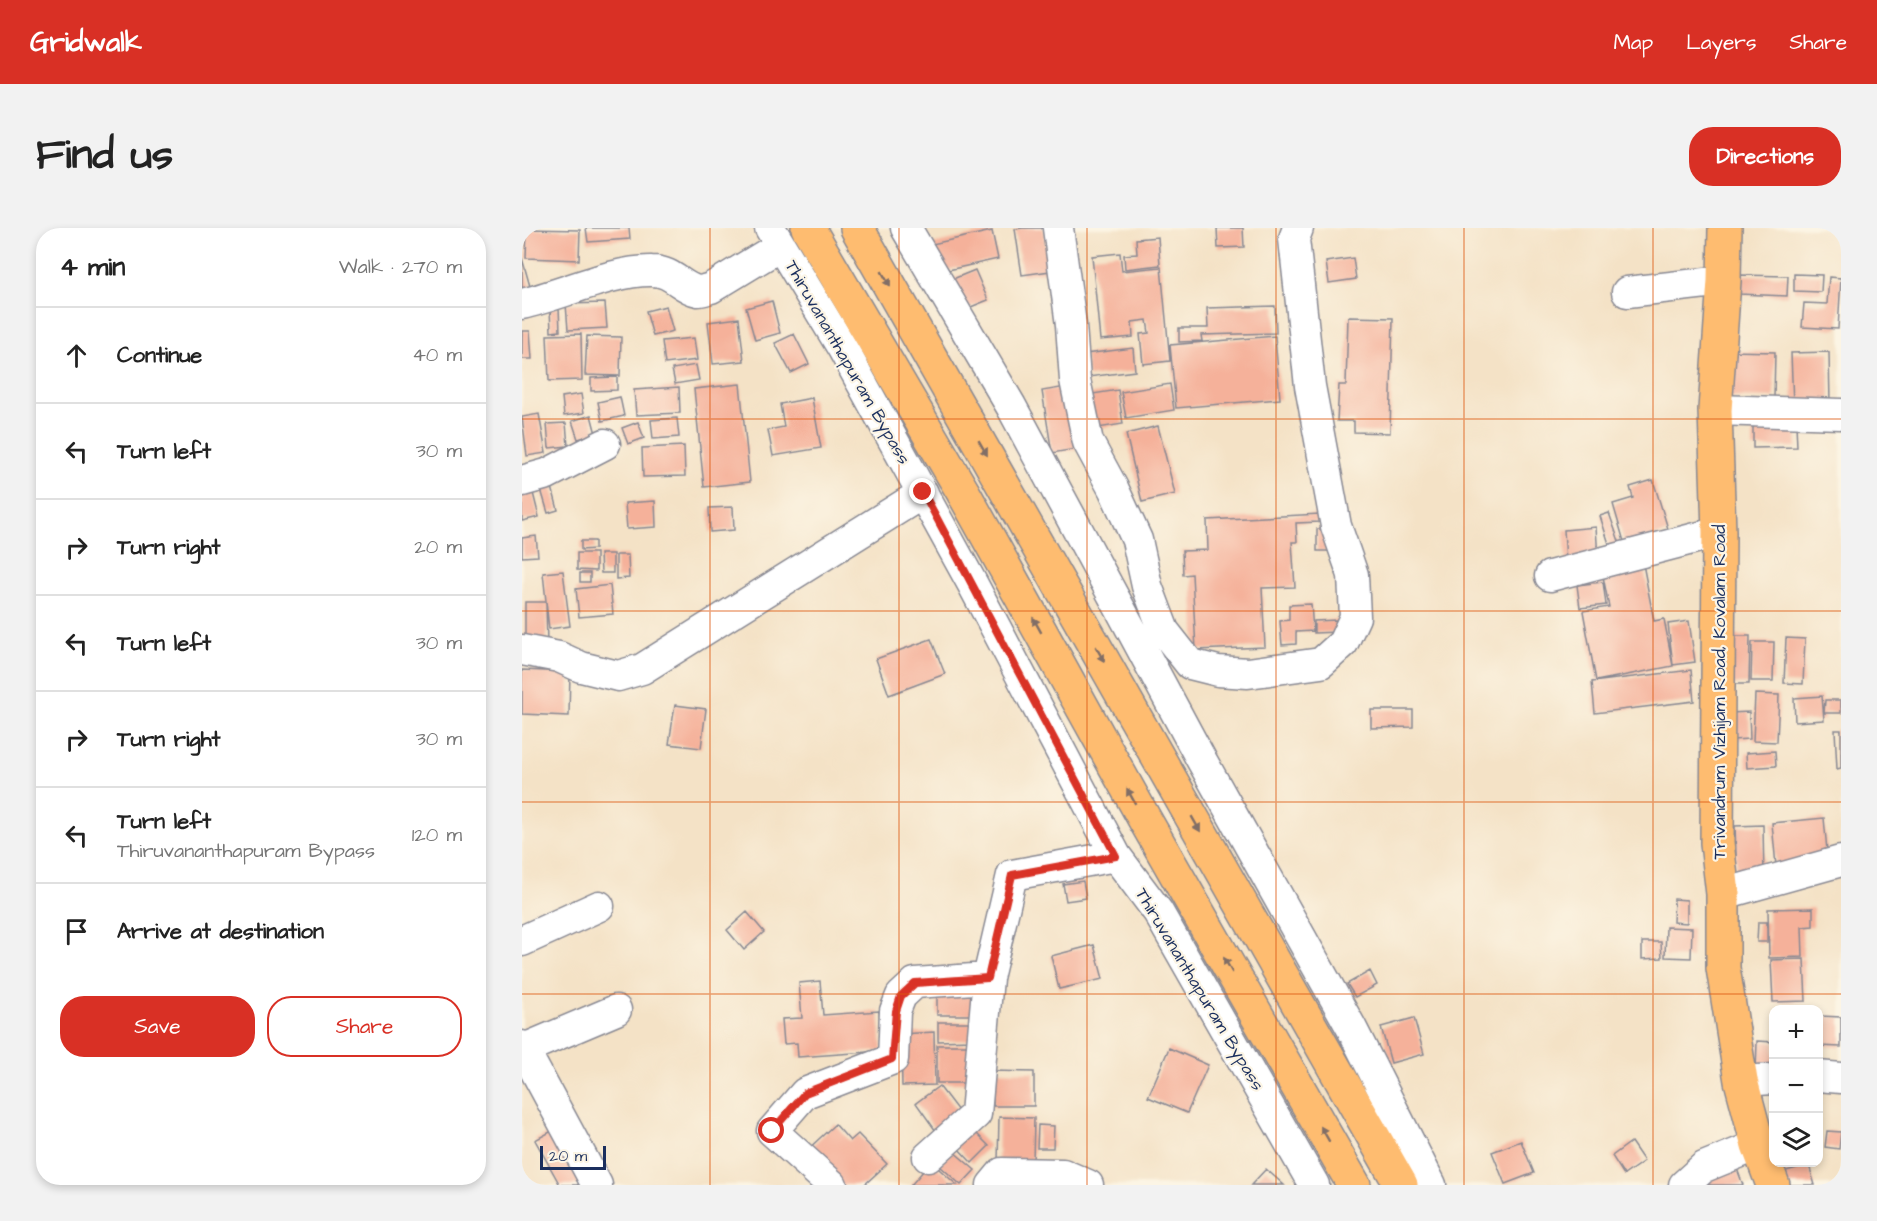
<!DOCTYPE html>
<html lang="en">
<head>
<meta charset="utf-8">
<style>
  :root { --surface:#fff; --page:#f2f2f2; --text:#222; --muted:#767676; --line:#e0e0e0; --accent:#d93025 }
  body { margin:0; font-family:"Architects Daughter",sans-serif; background:var(--page); color:var(--text) }
  .controls { position:absolute; right:18px; bottom:18px; display:grid; overflow:hidden; border-radius:12px; box-shadow:0 3px 9px #0003 }
  .controls button { width:54px; height:54px; display:grid; place-items:center; padding:0; border:0; border-bottom:2px solid var(--line); background:var(--surface); color:var(--text); font:30px sans-serif }
  .scale { position:absolute; left:18px; bottom:15px; width:66px; box-sizing:border-box; padding-left:6px; border:3px solid #1b2f5e; border-top:0; font-size:16px; line-height:21px; white-space:nowrap; color:#1b2f5e; -webkit-text-stroke:4px #fcf5e5; paint-order:stroke }
  .stop { position:absolute; width:18px; height:18px; margin:-14px; border:4px solid #d93025; border-radius:50%; background:#fff }
  .stop.end { background:#d93025; border-color:#fff; box-shadow:0 2px 6px #0008 }
  .list { margin:0; padding:0; list-style:none }
  h2 { display:flex; justify-content:space-between; align-items:center; height:78px; margin:0; padding:0 24px; font-size:26px }
  h2 small { font-size:20px; font-weight:400; color:var(--muted) }
  .list li { display:grid; grid-template-columns:39px 1fr auto; gap:18px; align-items:center; box-sizing:border-box; height:96px; padding:0 24px; border-top:2px solid var(--line) }
  .list b { display:block; font-size:22px; white-space:nowrap }
  .list p { margin:0; font-size:20px; white-space:nowrap; color:var(--muted) }
  .list em { font-size:20px; font-style:normal; color:var(--muted) }
  .actions { display:flex; gap:12px; padding:18px 24px }
  .actions a { flex:1; padding:14px 0; border:2px solid var(--accent); border-radius:24px; text-align:center; font-size:21px; color:var(--accent) }
  .actions .main { background:var(--accent); color:#fff }
  .icon { flex:none; width:33px; height:33px; fill:none; stroke:currentColor; stroke-width:2; stroke-linecap:round; stroke-linejoin:round }
  .map { position:relative; flex:none; width:1319px; height:957px; overflow:hidden; border-radius:24px }
  header { display:flex; align-items:center; gap:36px; box-sizing:border-box; height:84px; padding:0 30px; background:var(--accent); color:#fff }
  header strong { font-size:28px }
  nav { display:flex; gap:33px; margin-inline-start:auto; font-size:21px }
  .intro { display:flex; align-items:center; justify-content:space-between; box-sizing:border-box; height:144px; padding:0 36px }
  h1 { margin:0; font-size:42px }
  .button { padding:15px 27px; border-radius:24px; background:var(--accent); color:#fff; font-size:21px; font-weight:700 }
  main { display:flex; gap:36px; padding:0 36px }
  aside { flex:1; background:var(--surface); border-radius:24px; box-shadow:0 3px 9px #0003 }
  .map>svg:first-child { display:block }
  .building { fill:#f5b19a }
  .lines { fill:none; stroke-linecap:round; stroke-linejoin:round }
  .minor-casing { stroke:#888892; stroke-width:33 }
  .major-casing { stroke:#888892; stroke-width:36 }
  .highway-casing { stroke:#888892; stroke-width:36 }
  .minor { stroke:#fff; stroke-width:30 }
  .major { stroke:#febc70; stroke-width:33 }
  .highway { stroke:#febc70; stroke-width:33 }
  .oneway { fill:#816e66 }
  .route { stroke:#d93025; stroke-width:8 }
  .grid { fill:none; stroke:#de5710; stroke-width:1.5; stroke-opacity:0.55 }
  .labels { text-anchor:middle; stroke-width:4.5; stroke-linejoin:round; paint-order:stroke }
  .street-label { font-size:18px; fill:#1b2f5e; stroke:#fcf5e5 }
</style>
</head>
<body>
<header>
<strong>Gridwalk</strong>
<nav><a>Map</a><a>Layers</a><a>Share</a></nav>
</header>
<div class="intro"><h1>Find us</h1><a class="button">Directions</a></div>
<main>
<aside>
<h2>4 min<small>Walk · 270 m</small></h2>
<ul class="list">
<li><svg class="icon" aria-label="ahead" viewBox="0 0 24 24"><path d="M12 20V5M6 11l6-6 6 6"/></svg><div><b>Continue</b></div><em>40 m</em></li>
<li><svg class="icon" aria-label="left" viewBox="0 0 24 24"><path d="M17 20v-9H6M10 6l-5 5 5 5"/></svg><div><b>Turn left</b></div><em>30 m</em></li>
<li><svg class="icon" aria-label="right" viewBox="0 0 24 24"><path d="M7 20v-9h11M14 6l5 5-5 5"/></svg><div><b>Turn right</b></div><em>20 m</em></li>
<li><svg class="icon" aria-label="left" viewBox="0 0 24 24"><path d="M17 20v-9H6M10 6l-5 5 5 5"/></svg><div><b>Turn left</b></div><em>30 m</em></li>
<li><svg class="icon" aria-label="right" viewBox="0 0 24 24"><path d="M7 20v-9h11M14 6l5 5-5 5"/></svg><div><b>Turn right</b></div><em>30 m</em></li>
<li><svg class="icon" aria-label="left" viewBox="0 0 24 24"><path d="M17 20v-9H6M10 6l-5 5 5 5"/></svg><div><b>Turn left</b><p>Thiruvananthapuram Bypass</p></div><em>120 m</em></li>
<li><svg class="icon" aria-label="arrive" viewBox="0 0 24 24"><path d="M6 21V4h12l-3 4 3 4H6"/></svg><div><b>Arrive at destination</b></div></li>
</ul>
<div class="actions"><a class="main">Save</a><a>Share</a></div>
</aside>
<div class="map">
<svg width="1319" height="957" viewBox="0 0 1319 957">
  <rect width="100%" height="100%" fill="#fcf5e5"/>
  <filter id="ink" filterUnits="userSpaceOnUse"><feTurbulence type="fractalNoise" baseFrequency=".0167" numOctaves="2"/><feDisplacementMap in="SourceGraphic" scale="12" xChannelSelector="R" yChannelSelector="G"/><feConvolveMatrix kernelMatrix="1 2 1 2 8 2 1 2 1" color-interpolation-filters="sRGB"/></filter>
  <filter id="wash" filterUnits="userSpaceOnUse"><feTurbulence type="fractalNoise" baseFrequency=".008" numOctaves="4" result="noise"/><feDisplacementMap in="SourceGraphic" scale="24" xChannelSelector="R" yChannelSelector="G"/><feGaussianBlur stdDeviation="1.35" result="paint"/><feColorMatrix in="noise" values="0 0 0 0 0 0 0 0 0 0 0 0 0 0 0 0 0 1.4 0 .05"/><feComposite in="paint" operator="in"/></filter>
  <g filter="url(#wash)">
    <rect width="100%" height="100%" fill="#f4e2c6"/>
    <g id="blocks">
      <path class="building" d="M64,0H107L108,11L66,14Z
        M501,0H521L528,43L500,47L493,1Z
        M695,0H721L722,19L696,20Z
        M5,1L58,2L57,32L4,30Z
        M470,3L476,31L417,44L410,16Z
        M636,9L638,37L603,41L602,27L615,26L614,11Z
        M598,25L600,43L639,39L648,133L621,136L618,106L627,105L625,92L610,94L611,109L578,112L570,28Z
        M0,30L11,69L0,72Z
        M831,30L834,51L807,55L804,34Z
        M453,42L466,72L439,83L426,53Z
        M1272,46L1300,47L1299,64L1272,63Z
        M1218,47L1266,48L1265,68L1217,66Z
        M1307,49L1319,50L1316,101L1280,99L1282,75L1305,76Z
        M250,73L258,105L233,112L224,80Z
        M83,75L85,100L46,102L44,76Z
        M144,78L151,103L131,108L124,83Z
        M753,78L754,105L679,107L680,113L657,114V100H686L685,80Z
        M28,80H37L38,103L29,104Z
        M826,89L871,90L868,205L832,204V193H815L817,157H824Z
        M217,90L222,133L191,136L186,94Z
        M0,103H8L10,131H0Z
        M59,106L60,152L27,153L25,107Z
        M272,106L287,136L269,145L253,115Z
        M65,108L99,109L98,148L63,147Z
        M753,108L758,171L654,180L648,117Z
        M172,110L175,132L143,136L140,113Z
        M611,120L613,143L566,149L563,126Z
        M1206,123L1253,124L1252,170L1205,169Z
        M1307,124L1308,176L1271,177L1269,125Z
        M174,137L177,152L153,156L150,141Z
        M95,149V162L69,163V150Z
        M218,156L228,254L182,259L172,161Z
        M648,156L652,182L604,190L599,164Z
        M157,159L158,185L114,187L112,162Z
        M544,159L554,221L530,225L520,163Z
        M596,162L601,196L570,201L564,167Z
        M59,166L62,185L42,188L40,169Z
        M98,169L102,188L80,193L76,174Z
        M290,170L299,220L251,228L246,202L262,199L258,176Z
        M17,186L24,225L5,228L0,189Z
        M69,187L74,206L56,211L50,193Z
        M155,190L157,209L131,211L129,192Z
        M116,194L122,210L106,216L100,200Z
        M44,195L46,218L27,220L25,196Z
        M1274,196L1275,219L1231,220V197Z
        M636,198L653,266L620,274L604,206Z
        M162,218L163,248L121,249L120,220Z
        M1131,252L1147,304L1103,317L1091,276L1111,270L1108,259Z
        M29,255L36,282L26,285L18,258Z
        M10,261L17,289L0,293V264Z
        M133,273L134,299L105,301L103,275Z
        M211,279L212,302L188,304L187,280Z
        M1087,285L1098,316L1088,319L1078,288Z
        M798,286V294L774,295L775,314H770L773,359L740,360L743,419L674,422L670,346L661,347L660,323L686,322L685,292Z
        M1074,299L1076,331L1044,333L1042,302Z
        M795,301H807V323H795Z
        M14,308L16,328L0,329V310Z
        M59,313H73V321L59,322Z
        M55,325H74V343L55,342Z
        M78,326H91V345H79Z
        M94,327H106L107,350L94,351Z
        M1121,336L1132,393L1142,391L1151,438L1074,453L1061,383L1087,379L1080,343Z
        M41,343L48,398L27,401L21,345Z
        M58,345H68V354H58Z
        M1081,354L1084,377L1058,380L1055,357Z
        M88,357L91,386L57,389L54,361Z
        M3,374H24L25,417H3Z
        M789,376L791,403L774,404V416L760,417L758,393L767,392V377Z
        M815,392V404L792,405V393Z
        M1167,393L1173,434L1151,437L1146,396Z
        M1206,408H1228L1227,456H1205Z
        M1264,410L1283,411L1281,456L1262,455Z
        M409,411L423,446L367,467L354,431Z
        M1230,414H1252L1251,453H1229Z
        M0,442L48,444L47,488L0,486Z
        M1169,442L1172,473L1073,485L1070,454Z
        M1233,466L1257,467L1255,514L1231,513Z
        M1300,468L1302,492L1273,494L1272,470Z
        M1303,472H1319V485H1302Z
        M153,477L184,481L179,520L147,516Z
        M849,482H891V499L849,500Z
        M1227,484L1228,511L1209,512L1208,485Z
        M1313,502H1319V540L1315,541Z
        M1253,523L1254,538L1225,540L1224,525Z
        M1302,590L1306,634L1254,638L1250,595Z
        M1241,597L1242,652L1215,653L1213,598Z
        M561,653L564,670L544,673L541,656Z
        M1152,671L1165,672V695L1151,694Z
        M1291,680V698L1280,699L1281,729L1247,730L1246,681Z
        M225,684L242,704L222,722L205,702Z
        M1236,694H1245V714H1235Z
        M1144,699L1170,700L1169,730L1143,729Z
        M1120,714H1139L1140,730L1120,731Z
        M572,717L581,751L537,761L529,728Z
        M1282,731L1284,773L1251,774L1249,732Z
        M848,743L855,757L833,769L825,756Z
        M298,753L301,787L357,783L360,823L276,829L275,815L262,816L260,791L280,790L277,755Z
        M415,762H453V787H415Z
        M1298,788L1319,789V819L1296,818Z
        M892,790L902,826L869,835L859,799Z
        M416,794H449V812L416,813Z
        M412,804L413,857L380,858L379,806Z
        M1235,813L1252,814V845H1234Z
        M415,817H448V855H415Z
        M647,820L686,837L665,885L626,869Z
        M471,843L512,844V878H471Z
        M417,858L440,888L416,906L394,875Z
        M477,889L512,890L511,935L476,934Z
        M313,896L328,913L336,906L365,936L342,957H314L283,924Z
        M516,897L532,898L531,920H515Z
        M450,901L467,918L450,935L433,917Z
        M30,903L59,955L55,957H38L13,912Z
        M1305,903L1319,904L1317,921L1303,919Z
        M999,913L1012,945L983,956L970,924Z
        M1109,914L1122,933L1102,947L1090,928Z
        M431,923L453,942L439,957L417,937Z
        M409,934L435,957H389Z
        M1273,934H1286L1293,957H1260L1257,945L1275,940Z
        M1214,938L1221,957H1174Z
        M744,941L762,957H729Z"/>
    </g>
  </g>
  <g filter="url(#ink)">
    <use href="#blocks" fill-opacity="0" stroke="#888892" stroke-width="1.5"/>
    <g class="lines">
      <defs>
        <path id="minor" d="M248,0L321,121L450,355L594,628L636,684L792,957
          M384,0L489,178L679,531L829,799L909,957
          M536,0L549,97L553,152L566,214L592,262L615,312L625,358L642,403L668,436L696,443L726,445L799,435L821,415L833,389L831,347L814,298L788,158L772,11L776,0
          M1105,64L1202,53
          M0,76C39,67 92,42 130,43C151,43 159,60 176,63C180,63 185,61 189,60L258,18
          M1193,182L1319,186
          M0,253L25,246L83,216
          M1028,348L1197,304
          M0,422L37,429L59,439L96,448L120,441L401,265
          M1201,666L1319,633
          M0,713L77,678
          M0,818L75,957
          M2,821L94,782
          M1296,848L1319,850
          M1219,853L1252,851
          M406,929L454,886L466,750
          M310,957L250,903L283,865L371,831L373,783L379,768L393,755L466,750L490,647L594,628
          M470,957L480,945L541,946L566,957
          M1162,957L1182,939L1236,917"/>
        <path id="major" d="M1203,0L1202,53L1193,182L1197,304L1195,615L1201,666V740L1219,853L1236,917L1251,957"/>
        <path id="highway" d="M286,0L441,264L623,592L832,957
          M335,0L879,957"/>
      </defs>
      <use href="#minor" class="minor-casing"/>
      <use href="#major" class="major-casing"/>
      <use href="#highway" class="highway-casing"/>
      <use href="#minor" class="minor"/>
      <use href="#major" class="major"/>
      <use href="#highway" class="highway"/>
    </g>
    <defs><path id="oneway-solid" d="M-6-.8H1V-3.2L6.5 0L1 3.2V.8H-6Z" transform="scale(1.5)"/></defs>
    <g class="oneway">
      <use href="#oneway-solid" transform="translate(364 51) rotate(60)"/>
      <use href="#oneway-solid" transform="translate(461 220) rotate(60)"/>
      <use href="#oneway-solid" transform="translate(515 397) rotate(-119)"/>
      <use href="#oneway-solid" transform="translate(578 426) rotate(60)"/>
      <use href="#oneway-solid" transform="translate(609 568) rotate(-119)"/>
      <use href="#oneway-solid" transform="translate(674 596) rotate(60)"/>
      <use href="#oneway-solid" transform="translate(706 737) rotate(-120)"/>
      <use href="#oneway-solid" transform="translate(803 906) rotate(-120)"/>
    </g>
  </g>
  <g class="lines" filter="url(#ink)">
    <path class="route" d="M250,903L283,865L370,831L374,783L379,768L393,755L466,750L490,647L594,628L401,264"/>
  </g>
  <path class="grid" d="M188,0V957M377,0V957M565,0V957M754,0V957M942,0V957M1131,0V957M0,191H1319M0,383H1319M0,574H1319M0,766H1319"/>
  <g class="labels">
    <g class="street-label">
      <text transform="translate(326 134) rotate(60)" y="6">Thiruvananthapuram Bypass</text>
      <text transform="translate(1197 464) rotate(-90)" y="6">Trivandrum Vizhijam Road, Kovalam Road</text>
      <text transform="translate(678 761) rotate(59)" y="6">Thiruvananthapuram Bypass</text>
    </g>
  </g>
</svg>
<div class="controls">
<button>+</button>
<button>−</button>
<button><svg class="icon" aria-label="layers" viewBox="0 0 24 24"><path d="M12 4l9 5-9 5-9-5zM3 14l9 5 9-5"/></svg></button>
</div>
<div class="scale">20 m</div>
<div class="stop" style="left:250px;top:903px"></div>
<div class="stop end" style="left:401px;top:264px"></div>
</div>
</main>
</body>
</html>
